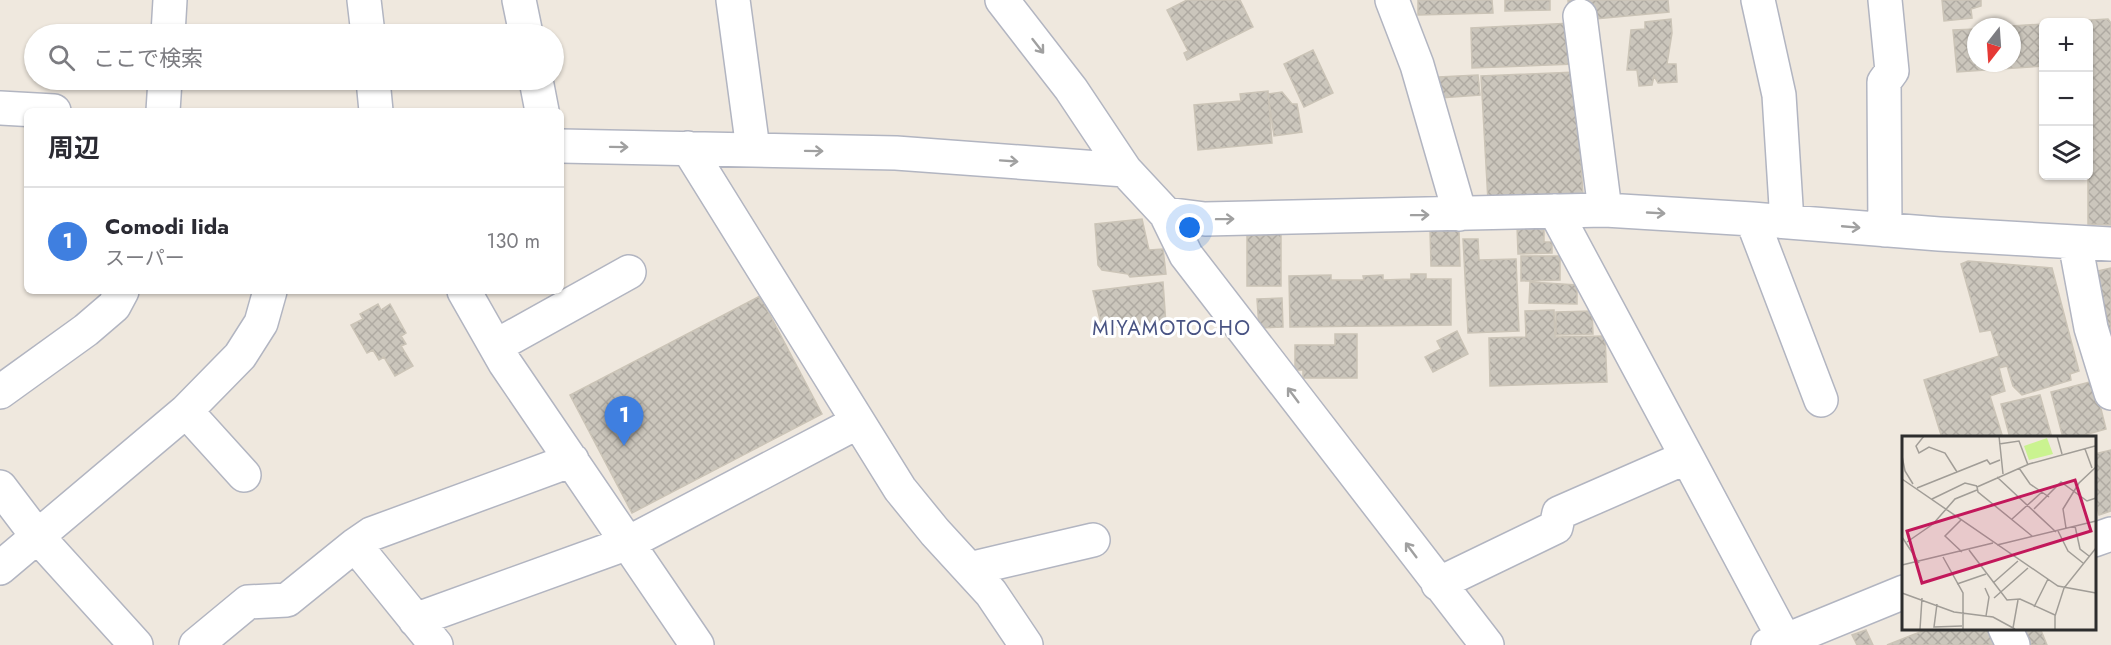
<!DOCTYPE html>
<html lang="ja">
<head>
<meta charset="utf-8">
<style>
  :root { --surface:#fff; --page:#f7f7f7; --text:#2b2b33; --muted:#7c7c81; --line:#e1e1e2; --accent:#3b62ff }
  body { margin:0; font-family:Jost,"Noto Sans JP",sans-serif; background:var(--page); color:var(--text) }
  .controls { position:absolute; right:18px; top:18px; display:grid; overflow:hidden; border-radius:9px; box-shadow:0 2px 4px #0004 }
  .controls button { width:54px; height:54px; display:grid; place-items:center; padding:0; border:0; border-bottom:2px solid var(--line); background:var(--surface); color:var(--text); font:30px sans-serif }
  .compass { position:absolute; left:1967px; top:18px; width:54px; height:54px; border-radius:50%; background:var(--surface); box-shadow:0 2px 4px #0004; rotate:197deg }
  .you { position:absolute; left:1190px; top:228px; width:21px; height:21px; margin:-15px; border:4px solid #fff; border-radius:50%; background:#1a73e8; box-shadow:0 0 0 9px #1a73e833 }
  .badge { display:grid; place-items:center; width:39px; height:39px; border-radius:50%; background:var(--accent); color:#fff; font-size:20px; font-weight:700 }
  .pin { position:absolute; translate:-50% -50px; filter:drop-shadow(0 2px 3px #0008) }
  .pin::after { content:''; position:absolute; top:32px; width:21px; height:18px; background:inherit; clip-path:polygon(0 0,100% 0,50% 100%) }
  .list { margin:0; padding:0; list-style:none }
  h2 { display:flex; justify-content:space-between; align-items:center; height:78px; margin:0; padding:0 24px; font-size:26px }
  h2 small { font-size:20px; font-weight:400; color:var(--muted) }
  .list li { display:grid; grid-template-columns:39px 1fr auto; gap:18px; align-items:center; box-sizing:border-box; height:108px; padding:0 24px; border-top:2px solid var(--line) }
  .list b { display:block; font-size:22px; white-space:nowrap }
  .list p { margin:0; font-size:20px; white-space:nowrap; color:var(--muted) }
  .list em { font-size:20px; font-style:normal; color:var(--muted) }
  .icon { flex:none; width:33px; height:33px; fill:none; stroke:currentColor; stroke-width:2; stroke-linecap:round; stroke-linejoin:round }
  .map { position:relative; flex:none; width:2111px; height:645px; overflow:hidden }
  .search { position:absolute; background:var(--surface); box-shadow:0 2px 4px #0004; left:24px; top:24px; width:540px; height:66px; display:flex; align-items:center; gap:15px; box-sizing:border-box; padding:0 21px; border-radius:33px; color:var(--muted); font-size:22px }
  .panel { position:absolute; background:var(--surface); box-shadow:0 2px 4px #0004; left:24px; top:108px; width:540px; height:186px; border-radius:9px }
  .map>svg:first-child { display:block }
  .building { fill:url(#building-cross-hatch); stroke:#cbc4b7; stroke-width:1.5 }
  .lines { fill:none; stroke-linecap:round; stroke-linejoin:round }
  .minor-casing { stroke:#b2b5c1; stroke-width:36 }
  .minor { stroke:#fff; stroke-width:33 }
  .oneway { stroke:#a0a0a0 }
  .labels { text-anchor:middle; stroke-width:6; stroke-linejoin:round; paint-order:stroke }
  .neighbourhood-label { font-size:20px; letter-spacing:1.5px; fill:#485383; stroke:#fff }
  .inset-road { fill:none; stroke:#a19d97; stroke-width:1.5 }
  .view { fill:#c2185b; fill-opacity:0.15; stroke:#c2185b; stroke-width:3 }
  .inset-edge { fill:none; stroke:#2d2d2d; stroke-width:3 }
</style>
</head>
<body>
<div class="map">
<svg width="2111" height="645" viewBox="0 0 2111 645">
  <defs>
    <pattern id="building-cross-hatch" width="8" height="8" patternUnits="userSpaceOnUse" patternTransform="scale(1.5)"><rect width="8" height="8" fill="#cbc6bc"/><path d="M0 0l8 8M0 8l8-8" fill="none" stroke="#afaaa2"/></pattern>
  </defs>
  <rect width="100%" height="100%" fill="#efe8de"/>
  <path class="building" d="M1187,0H1240L1253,27L1187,60L1184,53L1188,51L1167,10Z
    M1418,0H1492L1493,13L1418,15Z
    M1505,0H1550V10L1505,11Z
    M1568,0H1668L1669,12L1584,20L1569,11Z
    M1942,0H1981V6L1971,9L1972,18L1944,21Z
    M1671,19L1672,33L1667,64H1676L1677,82L1658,83L1654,76L1652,85L1639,86L1637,70H1627L1631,30L1645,29V22Z
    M2108,19L2111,23V225L2088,224V22H2057Z
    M1572,23L1574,64L1472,68L1471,28Z
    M2044,24V66L1957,72L1953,30L1976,29V63H2012V27H1996Z
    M1313,50L1333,93L1304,107L1284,64Z
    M1576,72L1583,196L1488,201L1481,76Z
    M1478,75L1480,95L1440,98L1439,77Z
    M1268,91L1272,143L1198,150L1194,105L1241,101L1240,94Z
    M1282,92L1292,104H1297L1302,132L1274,136L1268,94Z
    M1142,219L1149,250L1163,249L1166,274L1130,277L1128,274L1102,270L1098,265L1095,224Z
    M1517,225H1544V242H1552V253L1518,254Z
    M1430,230H1459L1460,266H1431Z
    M1281,234V286H1247V235Z
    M1463,239H1478L1479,260L1516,259L1519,331L1468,333Z
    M1521,256H1560V280L1521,281Z
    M1968,261L2052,268L2079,371L2070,374L2071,380L2022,395L2013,386L2007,366L1999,368L2005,391L1990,396L2003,438H1942L1924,380L1999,356L1991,330L1980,332L1961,264Z
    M2111,268V355L2093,272Z
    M1411,274H1426V279H1451V325L1290,327L1289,276L1331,275V280H1364L1363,276L1383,275V280L1411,279Z
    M1163,282L1166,325L1102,328L1093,291Z
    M1530,282L1577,285V304L1529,303Z
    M760,296L822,414L632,513L570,395Z
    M1282,298L1283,327L1259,328L1257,299Z
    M378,304L381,310L390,304L406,333L401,336L406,344L401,346L413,366L395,376L384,357L379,360L373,350L367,353L351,325L363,319L360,314Z
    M1554,310L1555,337L1605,336L1607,382L1490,386L1489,338L1526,337L1525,311Z
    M1592,311L1593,334L1556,335V312Z
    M1457,331L1468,354L1433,372L1425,357L1441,349L1437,341Z
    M1335,334H1357V378H1303V370H1295V345H1335Z
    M2094,381L2106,429L2074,438H2063L2051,392Z
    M2040,395L2052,438H2010L2001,404Z
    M2111,450V511L2099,515L2094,496V454Z
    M1930,628H1998L2006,645H1887Z
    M2012,628H2040L2047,645H2019Z
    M1866,630L1873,645H1857L1852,635Z"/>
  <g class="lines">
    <defs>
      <path id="minor" d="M364,0L368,34
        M519,0L526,34
        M733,0L753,149
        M1002,0L1071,89L1125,170L1166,214L1186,255L1487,645
        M1392,0L1417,65L1460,214
        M1758,0L1779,95L1787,222
        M1885,0L1892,71L1884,82L1885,230
        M1580,16L1605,210
        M168,34L170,0
        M373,80L376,111
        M536,80L542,111
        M0,108L54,111
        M163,111L165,80
        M561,146L896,153L1125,170
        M688,148L900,489L935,532L991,593L1026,645
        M1166,214L1205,219L1605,210L1752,219L1939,234L2111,244
        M1752,219L1821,400
        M2075,242L2091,328L2111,393
        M464,291L505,363L697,645
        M496,346L629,272
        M0,392L86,330L114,306L122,291
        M186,411L244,475
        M1687,457L1783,637
        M0,487L38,537L136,645
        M2094,540L2111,534
        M355,545L436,645
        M0,568L186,411L240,356L261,323L270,291
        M969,569L1093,540
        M1438,584L1556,527L1559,513L1687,457L1555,211
        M415,620L628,543L858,422
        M2005,628L2013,645
        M196,645L248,602L287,600L355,545L371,534L572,460
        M1768,645L1783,637H1794L1904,592"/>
    </defs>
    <use href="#minor" class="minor-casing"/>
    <use href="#minor" class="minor"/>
  </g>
  <defs><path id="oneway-shaft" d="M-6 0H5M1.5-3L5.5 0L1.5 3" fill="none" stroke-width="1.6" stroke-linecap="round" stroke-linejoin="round" transform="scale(1.5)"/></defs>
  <g class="oneway">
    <use href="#oneway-shaft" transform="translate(1038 46) rotate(52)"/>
    <use href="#oneway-shaft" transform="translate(619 147) rotate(1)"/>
    <use href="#oneway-shaft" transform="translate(814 151) rotate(1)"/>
    <use href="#oneway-shaft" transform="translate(1009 161) rotate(4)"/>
    <use href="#oneway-shaft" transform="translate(1656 213) rotate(3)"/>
    <use href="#oneway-shaft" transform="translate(1420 215) rotate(-1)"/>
    <use href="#oneway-shaft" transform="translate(1225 219) rotate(-1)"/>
    <use href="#oneway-shaft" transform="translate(1851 227) rotate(5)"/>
    <use href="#oneway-shaft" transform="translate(1293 395) rotate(-127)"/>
    <use href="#oneway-shaft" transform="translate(1411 550) rotate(-127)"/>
  </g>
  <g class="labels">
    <g class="neighbourhood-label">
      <text x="1172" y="335">MIYAMOTOCHO</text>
    </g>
  </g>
  <g transform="translate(1902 436)">
    <rect width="194" height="194" fill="#efe8de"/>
    <path d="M145,2L151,18L127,24L122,10Z" fill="#caf390"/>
    <path class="inset-road" d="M22,0L14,10L17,17L27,11L43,17L55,36M97,0L101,38M155,0L160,18M97,8L117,5L126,29M183,13L190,32M0,20L3,35L11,48M117,32L128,48L147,61M95,41L154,96M0,43L156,150L194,157M15,52L85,24L88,28L98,24M30,63L63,47L75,50M132,73L159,46L185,65L194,62M110,83L140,56M59,84L43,100L60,116M173,90L178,113L187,120M164,92L161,73L177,47L194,31M156,95L166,115L181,127M130,100L76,56L75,51L127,28L193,10M0,101L17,127M5,106L31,88L53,63L75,54M95,109L194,85M67,114L105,164L118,163L153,179M41,121L61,157V193M0,129L91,107M91,147L116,125M55,148L84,138M83,152L87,161L84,180M0,157L52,176L91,181L113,193M92,162L126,132M35,168L32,191L60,190M132,171L146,143M111,192L116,164M18,193L20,162M153,193V180L162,152L194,112"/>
    <path class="view" d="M173,44L189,95L20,147L5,95Z"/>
    <rect width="194" height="194" class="inset-edge"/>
  </g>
</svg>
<div class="controls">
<button>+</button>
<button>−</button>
<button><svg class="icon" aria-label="layers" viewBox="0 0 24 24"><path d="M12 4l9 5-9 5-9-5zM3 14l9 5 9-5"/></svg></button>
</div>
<svg class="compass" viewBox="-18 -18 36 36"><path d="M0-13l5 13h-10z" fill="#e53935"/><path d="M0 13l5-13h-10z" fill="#7c7c81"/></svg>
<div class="you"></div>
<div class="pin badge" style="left:624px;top:446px;background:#3f7fe0">1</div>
<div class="search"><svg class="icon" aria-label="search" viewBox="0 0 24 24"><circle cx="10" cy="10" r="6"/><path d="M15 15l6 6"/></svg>ここで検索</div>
<section class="panel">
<h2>周辺<small></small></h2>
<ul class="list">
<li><span class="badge" style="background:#3f7fe0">1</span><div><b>Comodi Iida</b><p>スーパー</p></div><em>130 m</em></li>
</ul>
</section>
</div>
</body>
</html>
